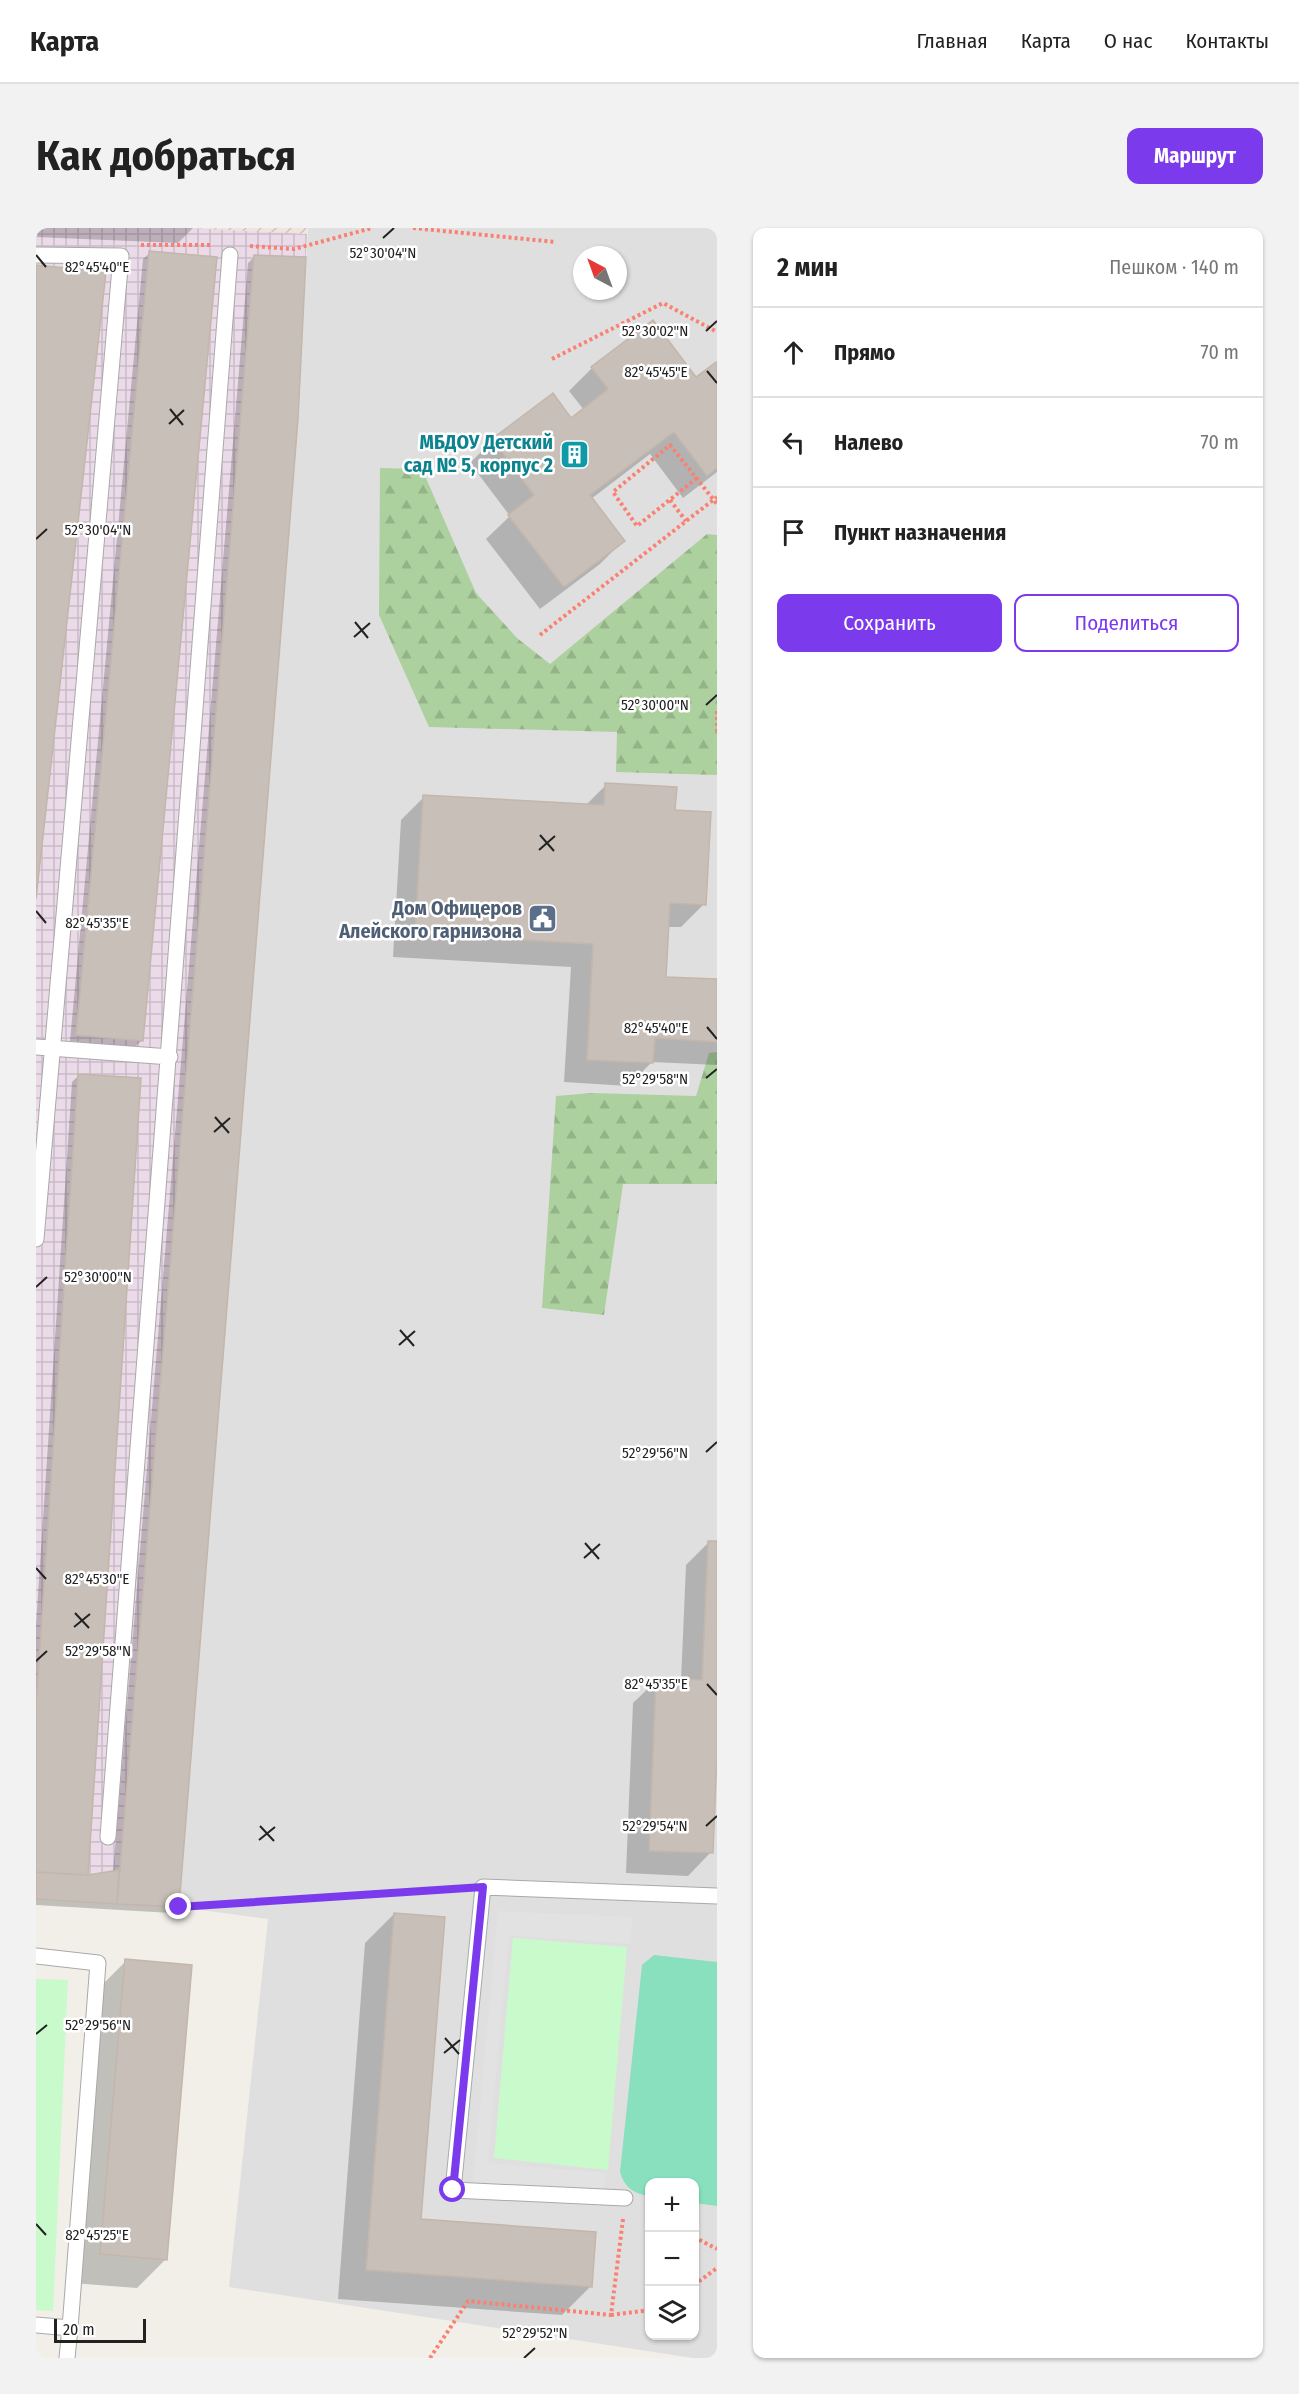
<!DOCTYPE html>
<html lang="ru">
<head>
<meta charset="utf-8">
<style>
  :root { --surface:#fff; --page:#f2f2f2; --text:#222; --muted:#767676; --line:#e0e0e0; --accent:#7c3aed }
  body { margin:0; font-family:"Fira Sans Condensed",sans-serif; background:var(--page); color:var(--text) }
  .controls { position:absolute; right:18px; bottom:18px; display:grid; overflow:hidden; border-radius:12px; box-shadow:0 2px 4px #0004 }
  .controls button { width:54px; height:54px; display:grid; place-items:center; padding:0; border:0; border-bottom:2px solid var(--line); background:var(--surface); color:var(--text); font:30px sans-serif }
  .compass { position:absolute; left:537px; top:18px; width:54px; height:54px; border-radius:50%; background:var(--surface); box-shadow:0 2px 4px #0004; rotate:319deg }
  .scale { position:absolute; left:18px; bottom:15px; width:92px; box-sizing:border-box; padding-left:6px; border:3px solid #222; border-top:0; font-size:16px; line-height:21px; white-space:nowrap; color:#222; -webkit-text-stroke:4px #fff; paint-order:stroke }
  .stop { position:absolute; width:18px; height:18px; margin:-14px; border:4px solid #7c3aed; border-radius:50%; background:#fff }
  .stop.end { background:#7c3aed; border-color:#fff; box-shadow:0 2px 6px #0008 }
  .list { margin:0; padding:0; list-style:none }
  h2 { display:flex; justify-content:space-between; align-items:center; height:78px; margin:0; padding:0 24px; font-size:26px }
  h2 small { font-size:20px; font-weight:400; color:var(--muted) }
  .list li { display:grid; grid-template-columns:39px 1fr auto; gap:18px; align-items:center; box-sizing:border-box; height:90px; padding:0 24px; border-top:2px solid var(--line) }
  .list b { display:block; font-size:22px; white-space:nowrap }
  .list em { font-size:20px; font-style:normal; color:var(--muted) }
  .actions { display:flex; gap:12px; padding:18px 24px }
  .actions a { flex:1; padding:14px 0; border:2px solid var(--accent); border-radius:12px; text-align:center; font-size:21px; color:var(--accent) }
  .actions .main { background:var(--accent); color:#fff }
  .icon { flex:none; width:33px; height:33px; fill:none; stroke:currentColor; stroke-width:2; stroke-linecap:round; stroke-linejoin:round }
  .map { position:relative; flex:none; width:681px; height:2130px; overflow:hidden; border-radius:12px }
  header { display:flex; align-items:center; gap:36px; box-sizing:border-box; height:84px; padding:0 30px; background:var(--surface); border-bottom:2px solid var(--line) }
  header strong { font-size:28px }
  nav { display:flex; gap:33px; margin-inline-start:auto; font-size:21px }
  .intro { display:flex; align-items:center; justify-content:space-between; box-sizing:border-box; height:144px; padding:0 36px }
  h1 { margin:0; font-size:42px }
  .button { padding:15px 27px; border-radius:12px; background:var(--accent); color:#fff; font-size:21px; font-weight:700 }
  main { display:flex; gap:36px; padding:0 36px }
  aside { flex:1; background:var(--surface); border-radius:12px; box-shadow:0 2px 4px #0004 }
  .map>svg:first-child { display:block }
  .residential { fill:#e0dfdf; fill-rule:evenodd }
  .industrial { fill:url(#industrial-grid) }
  .military { fill:url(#military-furrows) }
  .forest { fill:url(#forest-firs) }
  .park { fill:#c8facc }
  .pitch { fill:#88e0be }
  .parking { fill:#e2e2e2 }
  .shadow { fill:#0003 }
  .building { fill:#c7bfb8; stroke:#c4b6ab; stroke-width:1.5 }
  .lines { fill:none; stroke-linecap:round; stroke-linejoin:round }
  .service-casing { stroke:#a9a9a9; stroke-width:17 }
  .path { stroke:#fa8072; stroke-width:4; stroke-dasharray:3 3; stroke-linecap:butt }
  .service { stroke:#fff; stroke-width:15 }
  .route { stroke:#7c3aed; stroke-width:8 }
  .ticks { fill:none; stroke:#222; stroke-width:2 }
  .labels { text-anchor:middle; stroke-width:5; stroke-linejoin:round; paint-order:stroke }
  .culture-label { font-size:20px; font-weight:bold; fill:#0d838f; stroke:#fff; text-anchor:end }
  .service-label { font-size:20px; font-weight:bold; fill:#4e5e75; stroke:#fff; text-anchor:end }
  .ticks-label { font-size:15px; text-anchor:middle; fill:#222; stroke:#fff; stroke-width:5; stroke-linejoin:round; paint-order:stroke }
</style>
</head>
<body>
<header>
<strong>Карта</strong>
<nav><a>Главная</a><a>Карта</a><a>О нас</a><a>Контакты</a></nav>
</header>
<div class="intro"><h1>Как добраться</h1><a class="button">Маршрут</a></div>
<main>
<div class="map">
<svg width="681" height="2130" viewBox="0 0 681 2130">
  <defs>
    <pattern id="industrial-grid" width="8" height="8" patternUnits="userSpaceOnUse" patternTransform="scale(1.5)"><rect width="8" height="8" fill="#ebdbe8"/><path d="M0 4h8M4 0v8" fill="none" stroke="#c9bcc7"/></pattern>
    <pattern id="military-furrows" width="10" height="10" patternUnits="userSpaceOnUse" patternTransform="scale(1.5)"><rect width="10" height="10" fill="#f3e3dd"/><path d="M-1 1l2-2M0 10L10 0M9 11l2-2" fill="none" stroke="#d0c2bd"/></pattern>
    <pattern id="forest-firs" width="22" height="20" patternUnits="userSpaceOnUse" patternTransform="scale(1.5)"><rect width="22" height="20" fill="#add19e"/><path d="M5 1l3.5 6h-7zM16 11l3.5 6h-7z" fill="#95b388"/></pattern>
  </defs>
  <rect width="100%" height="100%" fill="#f2efe9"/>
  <path class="residential" d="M272,0H681V2130H657L193,2059L232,1691L143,1679L262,191ZM546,27H582V63H546ZM614,1954H658V2108H614Z"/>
  <path class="industrial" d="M0,0H201L271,6L262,191L129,1676L0,1670Z"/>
  <path class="military" d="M153,0H271V6Z"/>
  <path class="forest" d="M344,240L386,241L440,365L481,410L514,436L671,306L681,307V547L580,544L581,504L393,499L343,387Z
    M681,824V956H587L568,1087L506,1080L520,868L556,865L660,868L673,825Z"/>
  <path class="park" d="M477,1710L591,1719L572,1942L458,1930Z
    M0,1751L32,1752L17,2083L0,2082Z"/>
  <path class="pitch" d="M618,1727L681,1734V1978L659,1975L658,1954H614L613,1968C598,1966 588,1959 584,1944L606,1737Z"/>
  <path class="parking" d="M462,1683L597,1689L594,1716L473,1707L452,1935L570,1945L567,1967L437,1953Z"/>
  <path class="shadow" d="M0,0H157L142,15L0,9Z
    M114,25L106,812L99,819L34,813L107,31Z
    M219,28L142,1678L135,1685L0,1677V1397L36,854L43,847L50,1649L77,1645L212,35Z
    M681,138V244L647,270L614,226L555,271L587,313L564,336L504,381L450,311L474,288L434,235L457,212L535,192L548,182L533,163L556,140L660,151Z
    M570,557L637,583L668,676L645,699H631L629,750L681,753V837L616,834L592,858L528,854L535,739L357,729L365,592L388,569L549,578Z
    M673,1314H681V1515L675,1624L652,1648L590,1645L597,1475L621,1452L645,1453L650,1337Z
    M358,1686L384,1992L555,2058L526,2087L302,2071L329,1715Z
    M90,1733L130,2031L101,2060L36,2055L61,1762Z"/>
  <path class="building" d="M113,23L181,29L107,813L40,807Z
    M218,27L270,29L262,191L143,1679L81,1676Z
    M0,37L70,44L0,671Z
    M617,92L660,149L680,134L681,135V240L671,248L638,204L554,267L589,313L528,359L472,287L498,267L456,211L517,165L535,190L572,161L555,139Z
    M569,555L641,559L639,582L675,584L670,677L634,675L630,749L681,751V814L619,810L617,835L551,832L557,716L379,706L387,567L568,577Z
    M42,846L105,850L52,1647L0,1644V1477Z
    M672,1313H681V1525L677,1625L613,1623L620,1450L666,1452Z
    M83,1642L81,1676L0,1671V1644L52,1647Z
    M358,1685L409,1689L385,1991L560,2004L556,2059L330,2042Z
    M89,1731L156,1737L131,2032L64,2026Z"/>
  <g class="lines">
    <defs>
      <path id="service" d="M0,27L85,28L0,1011
        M0,819L134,829
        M72,1609L194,27
        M0,1728L62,1735L34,2100
        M589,1970L417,1962L447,1659L681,1668
        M0,2097L34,2100L31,2130"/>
    </defs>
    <use href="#service" class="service-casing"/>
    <path class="path" d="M377,0L520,14
      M105,17H175
      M214,18L258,21L336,0
      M516,131L627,75L681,104
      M661,250L601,298L577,264L634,217L681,276
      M634,272L650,293
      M504,407L681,269
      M681,483V505
      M129,1676L143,1679L426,1661
      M658,2009L681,2021
      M658,2057L681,2040
      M575,2087L614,2082
      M394,2130L432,2073L575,2087L587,1991"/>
    <use href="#service" class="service"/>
  </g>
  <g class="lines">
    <path class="route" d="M143,1679L447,1659L417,1962"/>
  </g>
  <path class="ticks" d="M347,10L358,0M0,27L10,39M670,103L681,93M671,143L681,155M134,181L147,197M133,196L148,182M0,311L11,301M319,394L332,410M318,409L334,395M670,477L681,467M504,607L518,623M503,622L519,608M0,683L10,695M671,799L681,811M670,850L681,841M179,889L193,905M178,904L194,890M0,1059L11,1049M364,1102L378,1118M363,1117L379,1103M670,1224L681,1214M549,1315L563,1331M548,1330L564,1316M0,1340L10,1351M39,1385L53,1400M38,1399L54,1386M0,1433L11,1423M671,1456L681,1467M224,1598L238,1613M670,1598L681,1588M223,1612L239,1599M0,1806L11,1797M409,1810L423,1826M408,1825L424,1812M0,1996L10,2007M488,2130L499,2120"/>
  <defs>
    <symbol id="building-square" viewBox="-11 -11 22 22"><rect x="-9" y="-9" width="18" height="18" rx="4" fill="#0f9aa8" stroke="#fff"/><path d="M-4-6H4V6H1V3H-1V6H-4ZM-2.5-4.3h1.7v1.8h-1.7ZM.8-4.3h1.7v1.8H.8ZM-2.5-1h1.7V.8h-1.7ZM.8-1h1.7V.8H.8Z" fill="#fff"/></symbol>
    <symbol id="civic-square" viewBox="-11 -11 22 22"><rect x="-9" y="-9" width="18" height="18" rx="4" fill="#5c6f8a" stroke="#fff"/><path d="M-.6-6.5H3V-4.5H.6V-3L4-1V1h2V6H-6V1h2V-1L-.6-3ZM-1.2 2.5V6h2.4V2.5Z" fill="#fff"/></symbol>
  </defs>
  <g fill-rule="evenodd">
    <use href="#building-square" x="522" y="210" width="33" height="33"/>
    <use href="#civic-square" x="490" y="674" width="33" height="33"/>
  </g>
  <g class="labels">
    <g class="culture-label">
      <text x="517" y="221">МБДОУ Детский<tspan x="517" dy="23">сад № 5, корпус 2</tspan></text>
    </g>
    <g class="service-label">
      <text x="486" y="687">Дом Офицеров<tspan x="486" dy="23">Алейского гарнизона</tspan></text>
    </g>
  </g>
  <g class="ticks-label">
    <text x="347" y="30">52°30'04"N</text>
    <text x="61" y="44">82°45'40"E</text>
    <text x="619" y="108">52°30'02"N</text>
    <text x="620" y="149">82°45'45"E</text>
    <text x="62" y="307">52°30'04"N</text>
    <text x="619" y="482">52°30'00"N</text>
    <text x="61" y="700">82°45'35"E</text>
    <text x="620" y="805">82°45'40"E</text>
    <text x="619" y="856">52°29'58"N</text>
    <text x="62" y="1054">52°30'00"N</text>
    <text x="619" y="1230">52°29'56"N</text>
    <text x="61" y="1356">82°45'30"E</text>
    <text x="62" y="1428">52°29'58"N</text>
    <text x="620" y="1461">82°45'35"E</text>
    <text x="619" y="1603">52°29'54"N</text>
    <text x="62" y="1802">52°29'56"N</text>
    <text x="61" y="2012">82°45'25"E</text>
    <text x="499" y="2110">52°29'52"N</text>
  </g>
</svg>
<div class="controls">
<button>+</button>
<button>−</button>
<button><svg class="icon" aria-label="layers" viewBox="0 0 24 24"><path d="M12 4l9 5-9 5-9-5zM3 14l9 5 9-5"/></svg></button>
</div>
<svg class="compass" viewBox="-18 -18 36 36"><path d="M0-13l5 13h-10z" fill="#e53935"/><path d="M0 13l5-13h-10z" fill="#767676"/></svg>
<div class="scale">20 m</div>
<div class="stop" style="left:417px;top:1962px"></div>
<div class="stop end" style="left:143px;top:1679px"></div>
</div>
<aside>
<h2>2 мин<small>Пешком · 140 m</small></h2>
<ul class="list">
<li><svg class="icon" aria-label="ahead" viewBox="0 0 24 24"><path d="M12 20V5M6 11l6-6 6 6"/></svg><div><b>Прямо</b></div><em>70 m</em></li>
<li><svg class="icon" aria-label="left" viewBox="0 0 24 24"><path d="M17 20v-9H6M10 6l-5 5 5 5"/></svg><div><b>Налево</b></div><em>70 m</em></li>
<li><svg class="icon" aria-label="arrive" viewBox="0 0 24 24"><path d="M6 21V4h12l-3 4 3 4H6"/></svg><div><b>Пункт назначения</b></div></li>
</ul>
<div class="actions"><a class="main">Сохранить</a><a>Поделиться</a></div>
</aside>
</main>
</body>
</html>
